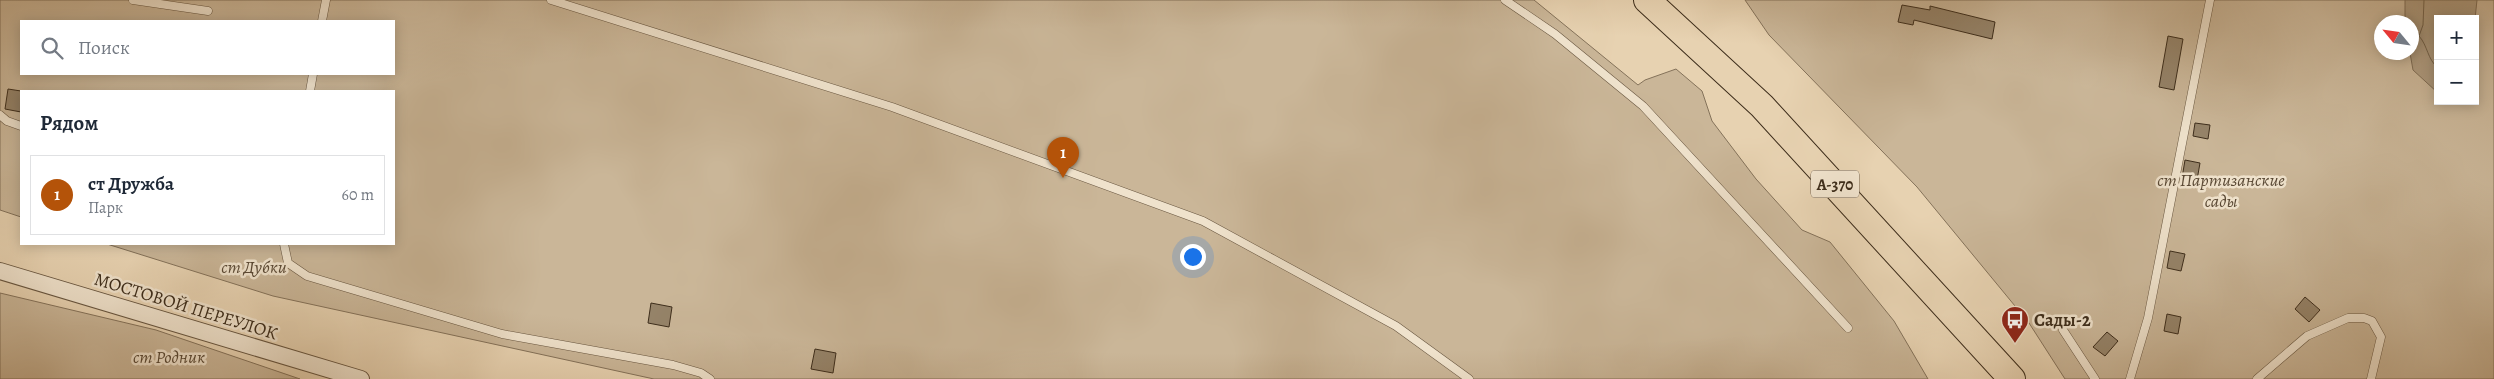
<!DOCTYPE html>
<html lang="ru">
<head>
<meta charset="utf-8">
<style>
  :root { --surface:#fff; --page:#f6f6f7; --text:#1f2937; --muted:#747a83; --line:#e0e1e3; --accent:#b45309 }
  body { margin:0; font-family:Alegreya,serif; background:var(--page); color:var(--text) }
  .controls { position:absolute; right:15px; top:15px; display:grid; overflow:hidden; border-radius:0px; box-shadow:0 2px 12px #0003 }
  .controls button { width:45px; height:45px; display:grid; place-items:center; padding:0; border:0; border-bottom:1px solid var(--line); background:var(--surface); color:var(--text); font:25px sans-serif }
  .compass { position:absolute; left:2374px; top:15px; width:45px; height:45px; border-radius:50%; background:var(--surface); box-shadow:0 2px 12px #0003; rotate:299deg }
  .you { position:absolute; left:1192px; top:256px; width:18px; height:18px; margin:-12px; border:4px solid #fff; border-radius:50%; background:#1a73e8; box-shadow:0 0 0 8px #1a73e833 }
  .badge { display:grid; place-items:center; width:32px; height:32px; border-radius:50%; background:var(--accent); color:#fff; font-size:16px; font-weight:700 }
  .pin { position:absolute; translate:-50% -41px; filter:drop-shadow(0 1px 2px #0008) }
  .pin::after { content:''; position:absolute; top:26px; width:18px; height:15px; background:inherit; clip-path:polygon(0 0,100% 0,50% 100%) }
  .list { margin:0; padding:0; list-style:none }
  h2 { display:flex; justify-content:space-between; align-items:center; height:65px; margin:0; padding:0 20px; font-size:21px }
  h2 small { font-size:16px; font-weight:400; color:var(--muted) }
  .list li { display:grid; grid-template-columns:32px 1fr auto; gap:15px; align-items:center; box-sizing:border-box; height:80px; margin:0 10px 10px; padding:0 10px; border:1px solid var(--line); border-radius:0px }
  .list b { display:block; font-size:19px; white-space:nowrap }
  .list p { margin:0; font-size:16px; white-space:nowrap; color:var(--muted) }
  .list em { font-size:16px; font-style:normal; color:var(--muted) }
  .icon { flex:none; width:28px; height:28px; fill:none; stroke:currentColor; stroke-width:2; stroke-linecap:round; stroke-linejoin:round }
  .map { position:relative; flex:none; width:2494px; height:379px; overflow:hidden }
  .search { position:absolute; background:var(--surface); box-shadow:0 2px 12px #0003; left:20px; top:20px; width:375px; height:55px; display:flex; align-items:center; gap:12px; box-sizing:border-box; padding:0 18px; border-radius:0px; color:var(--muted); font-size:19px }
  .panel { position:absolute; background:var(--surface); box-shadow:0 2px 12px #0003; left:20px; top:90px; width:375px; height:155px; border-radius:0px }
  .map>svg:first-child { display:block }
  .green { fill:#cab698; stroke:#84725a; fill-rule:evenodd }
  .water { fill:#ad9a7e; stroke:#806e56 }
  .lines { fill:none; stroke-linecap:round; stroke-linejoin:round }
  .shore { stroke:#75644c; stroke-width:1 }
  .building { fill:#958369; stroke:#3d2d1b }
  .service-casing { stroke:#685640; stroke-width:9 }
  .minor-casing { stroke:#685640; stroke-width:18 }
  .trunk-casing { stroke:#3d2d1b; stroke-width:28 }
  .service { stroke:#efe2cc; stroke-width:8 }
  .minor { stroke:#efe2cc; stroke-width:16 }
  .trunk { stroke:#e7d2b1; stroke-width:26 }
  .labels { text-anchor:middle; stroke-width:5; stroke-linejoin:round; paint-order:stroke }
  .shield { fill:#efe2cc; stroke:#726350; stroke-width:1 }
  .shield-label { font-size:16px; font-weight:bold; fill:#3d2d1b }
  .park-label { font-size:18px; font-style:italic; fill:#594834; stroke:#efe2cc }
  .street-label { font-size:18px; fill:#3d2d1b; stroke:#efe2cc }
  .poi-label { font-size:18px; font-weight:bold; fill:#3d2d1b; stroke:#efe2cc; text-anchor:start }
</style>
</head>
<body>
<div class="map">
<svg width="2494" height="379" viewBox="0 0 2494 379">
  <rect width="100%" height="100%" fill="#e7d2b1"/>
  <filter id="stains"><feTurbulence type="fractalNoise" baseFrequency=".004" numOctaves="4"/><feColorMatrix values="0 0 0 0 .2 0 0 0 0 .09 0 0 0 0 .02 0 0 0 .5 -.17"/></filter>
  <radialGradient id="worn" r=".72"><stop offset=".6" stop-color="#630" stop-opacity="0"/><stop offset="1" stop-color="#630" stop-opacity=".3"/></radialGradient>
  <path class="green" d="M0,0H1534L1638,85L1645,80L1676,69L1702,91L1712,121L1756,179L1802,230L1830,242L1894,321L1928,379H654L273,296L107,244H394V91H21V217L0,210ZM21,21H394V74H21Z
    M1745,0H2494V379H2065L2029,323L1917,187L1769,35ZM2438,19H2475V101H2438ZM2382,22H2412V52H2382Z
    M0,293L156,330L300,379H0Z"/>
  <path class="water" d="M2405,0H2477L2475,19H2438V93L2413,70L2410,53L2412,52V22H2405Z"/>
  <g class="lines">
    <path class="shore" d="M2424,0L2423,25L2419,36C2428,46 2427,59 2438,68"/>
  </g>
  <path class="building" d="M1902,5L1930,10V6L1995,22L1992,39L1914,20L1913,25L1898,22Z
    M2168,36L2183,39L2174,90L2159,87Z
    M8,89L21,91V112L5,109Z
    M2195,123L2210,125L2208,139L2193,136Z
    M2185,160L2200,163L2197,180L2182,178Z
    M2170,251L2185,254L2181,271L2167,268Z
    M2305,297L2320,310L2309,322L2295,309Z
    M651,303L672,307L669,327L648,323Z
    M2167,314L2181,317L2178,334L2164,331Z
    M2107,332L2118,341L2105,356L2093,347Z
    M815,349L836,353L833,373L811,369Z"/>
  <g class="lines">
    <defs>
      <path id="service" d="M133,0L208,11
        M551,0L892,107L1203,221L1396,326L1469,379
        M1505,0L1555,34L1643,106L1848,328
        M322,21L326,0
        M310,91L313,74
        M0,115L7,121L21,126
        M284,244L288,263L307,276L502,334L673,365L701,373L710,379
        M2063,330L2095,379
        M2130,379L2148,318L2210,0
        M2257,379L2307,336L2348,318H2364L2372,321L2381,337L2371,379"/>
      <path id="minor" d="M0,271L361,379"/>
      <path id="trunk" d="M1647,0L1762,106L2012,379"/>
    </defs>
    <use href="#service" class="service-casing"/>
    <use href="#minor" class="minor-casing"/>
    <use href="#trunk" class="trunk-casing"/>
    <use href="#service" class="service"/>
    <use href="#minor" class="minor"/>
    <use href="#trunk" class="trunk"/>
  </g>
  <defs>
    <symbol id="bus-pin" viewBox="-11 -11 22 30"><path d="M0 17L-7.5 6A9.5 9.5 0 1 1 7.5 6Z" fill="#8f2418" stroke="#efe2cc"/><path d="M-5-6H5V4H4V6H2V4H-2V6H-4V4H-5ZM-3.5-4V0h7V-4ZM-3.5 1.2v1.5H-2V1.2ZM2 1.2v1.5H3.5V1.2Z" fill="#fff"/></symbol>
  </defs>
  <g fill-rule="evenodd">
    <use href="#bus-pin" x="1999" y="304" width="32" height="43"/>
  </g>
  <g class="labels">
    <rect class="shield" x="1811" y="170.5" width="48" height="27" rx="4"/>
    <g class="shield-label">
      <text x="1835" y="190">А-370</text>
    </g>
    <g class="park-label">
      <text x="2221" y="186">ст Партизанские<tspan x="2221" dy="21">сады</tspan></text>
      <text x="254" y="273">ст Дубки</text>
      <text x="169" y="363">ст Родник</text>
    </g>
    <g class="street-label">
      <text transform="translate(186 306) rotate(17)" y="6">МОСТОВОЙ ПЕРЕУЛОК</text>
    </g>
    <g class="poi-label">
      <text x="2034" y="326">Сады-2</text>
    </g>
  </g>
  <rect width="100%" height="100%" filter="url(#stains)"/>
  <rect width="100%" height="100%" fill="url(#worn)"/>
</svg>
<div class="controls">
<button>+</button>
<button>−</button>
</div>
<svg class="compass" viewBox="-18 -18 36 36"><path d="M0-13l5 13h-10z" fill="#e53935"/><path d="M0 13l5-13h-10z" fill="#747a83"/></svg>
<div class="you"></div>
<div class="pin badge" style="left:1063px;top:178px">1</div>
<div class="search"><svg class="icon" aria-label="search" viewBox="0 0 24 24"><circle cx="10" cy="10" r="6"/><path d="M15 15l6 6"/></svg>Поиск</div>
<section class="panel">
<h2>Рядом<small></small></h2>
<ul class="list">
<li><span class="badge">1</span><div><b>ст Дружба</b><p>Парк</p></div><em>60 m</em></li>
</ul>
</section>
</div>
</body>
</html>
